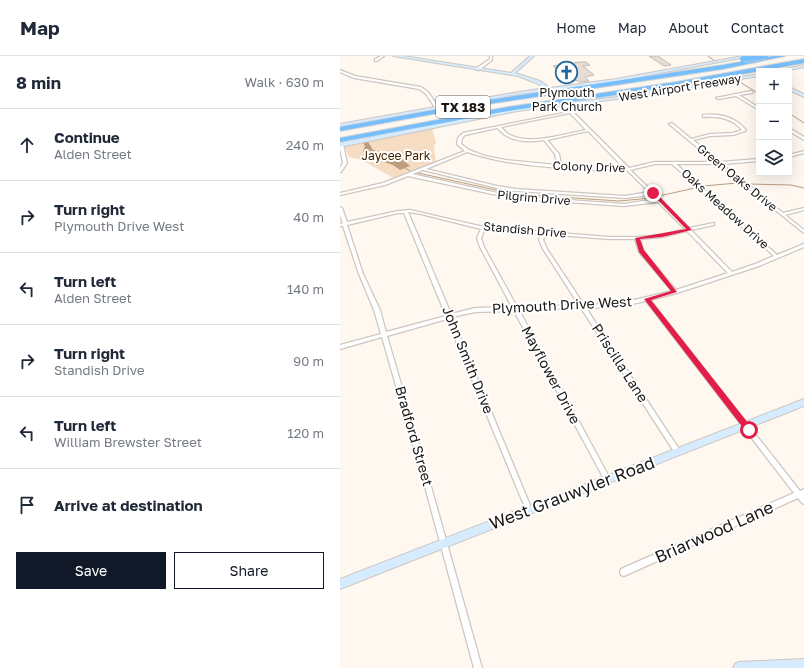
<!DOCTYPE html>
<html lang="en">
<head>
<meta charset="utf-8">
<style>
  :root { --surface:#fff; --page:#f2f2f3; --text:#1f2937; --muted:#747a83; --line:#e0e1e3; --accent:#111827 }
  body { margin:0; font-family:"Golos Text",sans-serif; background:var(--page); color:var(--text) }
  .controls { position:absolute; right:12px; top:12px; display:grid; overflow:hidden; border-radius:0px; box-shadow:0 4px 16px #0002 }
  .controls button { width:36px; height:36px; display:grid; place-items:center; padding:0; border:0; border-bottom:1px solid var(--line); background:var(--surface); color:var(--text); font:20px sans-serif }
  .stop { position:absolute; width:12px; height:12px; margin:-9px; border:3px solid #e11d48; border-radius:50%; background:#fff }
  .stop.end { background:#e11d48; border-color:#fff; box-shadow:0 1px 4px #0008 }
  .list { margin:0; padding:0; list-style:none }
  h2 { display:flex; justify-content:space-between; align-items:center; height:52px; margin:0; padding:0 16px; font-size:17px }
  h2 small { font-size:13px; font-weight:400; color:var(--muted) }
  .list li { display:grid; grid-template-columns:26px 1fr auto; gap:12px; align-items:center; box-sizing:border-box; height:72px; padding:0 16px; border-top:1px solid var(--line) }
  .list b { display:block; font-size:15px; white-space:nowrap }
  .list p { margin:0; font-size:13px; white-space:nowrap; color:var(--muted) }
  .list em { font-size:13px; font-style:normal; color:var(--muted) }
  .actions { display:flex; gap:8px; padding:12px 16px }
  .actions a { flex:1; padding:9px 0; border:1px solid var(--accent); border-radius:0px; text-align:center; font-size:14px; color:var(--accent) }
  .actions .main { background:var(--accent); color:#fff }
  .icon { flex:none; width:22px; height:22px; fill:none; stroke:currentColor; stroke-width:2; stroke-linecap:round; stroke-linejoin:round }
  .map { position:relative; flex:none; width:464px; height:612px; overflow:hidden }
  header { display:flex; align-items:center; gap:24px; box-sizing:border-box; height:56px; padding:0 20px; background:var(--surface); border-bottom:1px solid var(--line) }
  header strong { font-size:19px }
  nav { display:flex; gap:22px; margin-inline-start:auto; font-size:14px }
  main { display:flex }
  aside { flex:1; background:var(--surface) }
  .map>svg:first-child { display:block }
  .green { fill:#f6dcc3 }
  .water { fill:#bc9d7e }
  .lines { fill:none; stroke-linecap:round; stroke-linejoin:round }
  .stream { stroke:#bc9d7e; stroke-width:1 }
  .building { fill:#e6ded6; stroke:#c3bbb3 }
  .street-casing { stroke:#cec6bf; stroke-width:2.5 }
  .secondary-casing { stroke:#cec6bf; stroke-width:2 }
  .highway-casing { stroke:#d6d5d5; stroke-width:2 }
  .street { fill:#fff; fill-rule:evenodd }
  .secondary { fill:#d6ecfe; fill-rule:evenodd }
  .highway { fill:#77bffc; fill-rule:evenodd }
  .highway-bridge-casing { stroke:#d6d5d5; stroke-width:7; stroke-linecap:butt }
  .highway-bridge { stroke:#77bffc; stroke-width:6 }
  .route { fill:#e11d48 }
  .labels { text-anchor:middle; stroke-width:4; stroke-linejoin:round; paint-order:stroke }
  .far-street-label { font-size:12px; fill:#191613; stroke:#fff }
  .far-poi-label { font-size:12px; fill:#191613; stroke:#fff }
  .far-park-label { font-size:12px; fill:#442500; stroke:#fff }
  .shield { fill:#fff; stroke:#5e5c5a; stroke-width:1 }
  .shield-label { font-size:13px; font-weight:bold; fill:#191613 }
  .street-label { font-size:14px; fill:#191613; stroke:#fff }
  .near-street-label { font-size:17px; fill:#191613; stroke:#fff }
</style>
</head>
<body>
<header>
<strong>Map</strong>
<nav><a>Home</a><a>Map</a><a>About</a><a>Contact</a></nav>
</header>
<main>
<aside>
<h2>8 min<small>Walk · 630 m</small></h2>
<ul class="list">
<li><svg class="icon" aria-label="ahead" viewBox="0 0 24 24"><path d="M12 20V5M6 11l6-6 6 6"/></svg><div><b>Continue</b><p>Alden Street</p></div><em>240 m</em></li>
<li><svg class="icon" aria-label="right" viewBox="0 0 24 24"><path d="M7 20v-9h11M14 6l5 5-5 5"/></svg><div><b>Turn right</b><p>Plymouth Drive West</p></div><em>40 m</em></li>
<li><svg class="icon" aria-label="left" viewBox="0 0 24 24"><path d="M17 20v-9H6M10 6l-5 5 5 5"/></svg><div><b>Turn left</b><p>Alden Street</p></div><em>140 m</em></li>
<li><svg class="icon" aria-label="right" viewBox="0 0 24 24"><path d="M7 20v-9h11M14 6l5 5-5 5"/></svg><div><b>Turn right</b><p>Standish Drive</p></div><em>90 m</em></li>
<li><svg class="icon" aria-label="left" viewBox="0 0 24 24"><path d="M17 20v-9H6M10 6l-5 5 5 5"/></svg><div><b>Turn left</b><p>William Brewster Street</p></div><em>120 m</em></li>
<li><svg class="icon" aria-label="arrive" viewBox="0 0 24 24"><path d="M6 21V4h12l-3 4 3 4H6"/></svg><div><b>Arrive at destination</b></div></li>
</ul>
<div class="actions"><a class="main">Save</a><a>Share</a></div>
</aside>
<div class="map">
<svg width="464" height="612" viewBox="0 0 464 612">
  <rect width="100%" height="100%" fill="#fef8f1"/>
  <path class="green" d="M92,72L96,87L94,90L96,106L55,123L22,104L9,101L4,89Z"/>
  <path class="water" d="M27,84L33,94L59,100L70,110L60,114L53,109L26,100L23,95L25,90L22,85Z"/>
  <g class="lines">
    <path class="stream" d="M368,0L375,5
      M400,26L419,38
      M449,57L464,67
      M65,112L70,115
      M78,117L174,138L279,145L312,142
      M407,128L451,129L464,132
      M363,130L398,127
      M319,140L355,132"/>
  </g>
  <path class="building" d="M309,0H318L331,9L324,10Z
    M240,6H246L250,9L243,10L254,19L245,21L249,25L241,26L234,24L228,25L213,10Z"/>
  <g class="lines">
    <defs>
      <path id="street" d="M41,0H44L37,5H35V3Z
        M150,0H152V4L139,14H137V12L150,3Z
        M0,14L15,20L81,31L88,36L99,52L96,53L86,38L79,33L14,22L0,16Z
        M411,35L413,36L412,37L399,39L419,52V54L396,40L378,43L376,42Z
        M222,47H224L289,112L315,106H375L329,68L332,67L351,83L370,78L393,77L402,74C392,62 378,60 364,61H363V59C379,57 395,61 406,74L405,75L393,79L370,80L353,84L380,106L419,103V105L382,108L443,157L464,152V154L445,159L464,174V177L378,108H336L437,199L464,188V191L419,210L337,237L310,244L460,435L464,433V448L462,447L458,442L284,520L281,519L280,516L281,513L454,437L306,245C286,250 266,252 246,252L339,393L340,395L339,397L337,398L335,397L241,252L179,254L269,421L270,423L269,425L267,426L265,425L174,255L135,256L112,261L192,454L191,456L189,457L187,456L186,454L107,263L47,280L90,427L142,612H134L84,427L42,281L0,293V289L41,278L34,254L19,218L3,170H0V168L3,167L0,159V151L2,152L7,166L58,155L70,154L144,171L269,181H297L322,179L345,173L318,146L284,150L171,142L68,120L45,129L0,139V137L43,127L125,95L117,88L118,82L123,77L229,56L222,49ZM230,57L246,74C224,78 189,90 168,78C165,76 163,73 161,71ZM157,72C160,74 162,77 165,79C176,86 192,86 204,84L215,98L217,109L166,104L145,100L129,94L121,88L122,82L125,79ZM248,75L285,113L221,109L219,98L207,84ZM127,96C175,112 226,112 276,115L287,114L309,136L285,140L176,133L157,130L86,113ZM315,108H332L434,200L415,208L392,216L351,174L374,169V167L349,172L322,145L321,143H320L314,138V136H313L290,114ZM83,114L157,132L176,135L285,142L311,139L316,143L284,148L171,140L72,118ZM68,156L81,158L141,173L137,182L140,191L172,251L135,252L111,258ZM58,157H64L106,260L46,276L40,254L23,218L7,169ZM145,173L201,178L199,184L203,193L239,249L177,251L144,191L141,182ZM347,175L388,217L336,234L303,195L300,183L322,181ZM205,178L269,183H295L299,196L332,235L294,244L264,248L244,249L207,193L203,184Z
        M449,72L464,81V84L449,75Z
        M0,87L3,88L7,107L1,116H0V112L3,107L0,92Z
        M464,95V97L449,101V99Z"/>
      <path id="secondary" d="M53,0H63L171,17L190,0H194L175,17L200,25L210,32L276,23L403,0H412L276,25L173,39L0,70V68L173,37L205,32L196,27L178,20Z
        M464,9V11L445,15H437Z
        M419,18V20L294,41L177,55L0,91V87L177,53L294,39Z
        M449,31L464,38V41L449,34Z
        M464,343V350L0,533V523Z
        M464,603V612H393L395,608L399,606Z"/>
      <path id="highway" d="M434,0H445L383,13L148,48L0,75V71L148,44L383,9Z
        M464,3V7L336,30L162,56L0,86V82L162,52L336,26Z"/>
    </defs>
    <use href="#street" class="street-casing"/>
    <use href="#secondary" class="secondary-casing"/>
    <use href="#highway" class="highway-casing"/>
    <use href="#street" class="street"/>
    <use href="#secondary" class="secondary"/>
    <use href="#highway" class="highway"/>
    <defs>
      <path id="highway-bridge" d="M403,3L425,0"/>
    </defs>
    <use href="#highway-bridge" class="highway-bridge-casing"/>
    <use href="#highway-bridge" class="highway-bridge"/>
  </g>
  <path class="route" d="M312,136H315L352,174L322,181L300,183L304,194L337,236L311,244L412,372V377H407L304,243L331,235L299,196L295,182L346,173L312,138Z"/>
  <defs>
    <symbol id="church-ring" viewBox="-11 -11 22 22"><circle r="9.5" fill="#fff" stroke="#20679b" stroke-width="1.5"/><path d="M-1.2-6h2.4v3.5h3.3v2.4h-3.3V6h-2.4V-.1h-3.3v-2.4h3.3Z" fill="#20679b"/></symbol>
  </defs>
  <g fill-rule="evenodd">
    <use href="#church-ring" x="214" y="4" width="25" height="25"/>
  </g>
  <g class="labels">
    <g class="far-street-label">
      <text transform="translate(340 32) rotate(-9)" y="4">West Airport Freeway</text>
      <text transform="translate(249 111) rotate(2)" y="4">Colony Drive</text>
      <text transform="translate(397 122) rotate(39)" y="4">Green Oaks Drive</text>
      <text transform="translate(194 142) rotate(5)" y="4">Pilgrim Drive</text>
      <text transform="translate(385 153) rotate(42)" y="4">Oaks Meadow Drive</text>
      <text transform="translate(185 174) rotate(5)" y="4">Standish Drive</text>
    </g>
    <g class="far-poi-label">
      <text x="227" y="41">Plymouth<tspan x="227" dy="14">Park Church</tspan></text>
    </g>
    <g class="far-park-label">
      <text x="56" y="104">Jaycee Park</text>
    </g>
    <rect class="shield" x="96" y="40" width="54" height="22" rx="3"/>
    <g class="shield-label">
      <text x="123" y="56">TX 183</text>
    </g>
    <g class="street-label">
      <text transform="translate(222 249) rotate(-3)" y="5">Plymouth Drive West</text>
      <text transform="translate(128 304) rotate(68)" y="5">John Smith Drive</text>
      <text transform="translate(280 307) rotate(57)" y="5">Priscilla Lane</text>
      <text transform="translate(211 319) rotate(62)" y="5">Mayflower Drive</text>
      <text transform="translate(74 380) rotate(74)" y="5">Bradford Street</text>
    </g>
    <g class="near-street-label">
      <text transform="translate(232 437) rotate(-21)" y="6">West Grauwyler Road</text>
      <text transform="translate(374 476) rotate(-24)" y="6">Briarwood Lane</text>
    </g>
  </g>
</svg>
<div class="controls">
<button>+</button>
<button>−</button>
<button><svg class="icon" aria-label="layers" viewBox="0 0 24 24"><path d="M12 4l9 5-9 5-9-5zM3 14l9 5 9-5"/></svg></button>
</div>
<div class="stop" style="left:409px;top:374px"></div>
<div class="stop end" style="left:313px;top:137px"></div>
</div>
</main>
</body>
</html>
